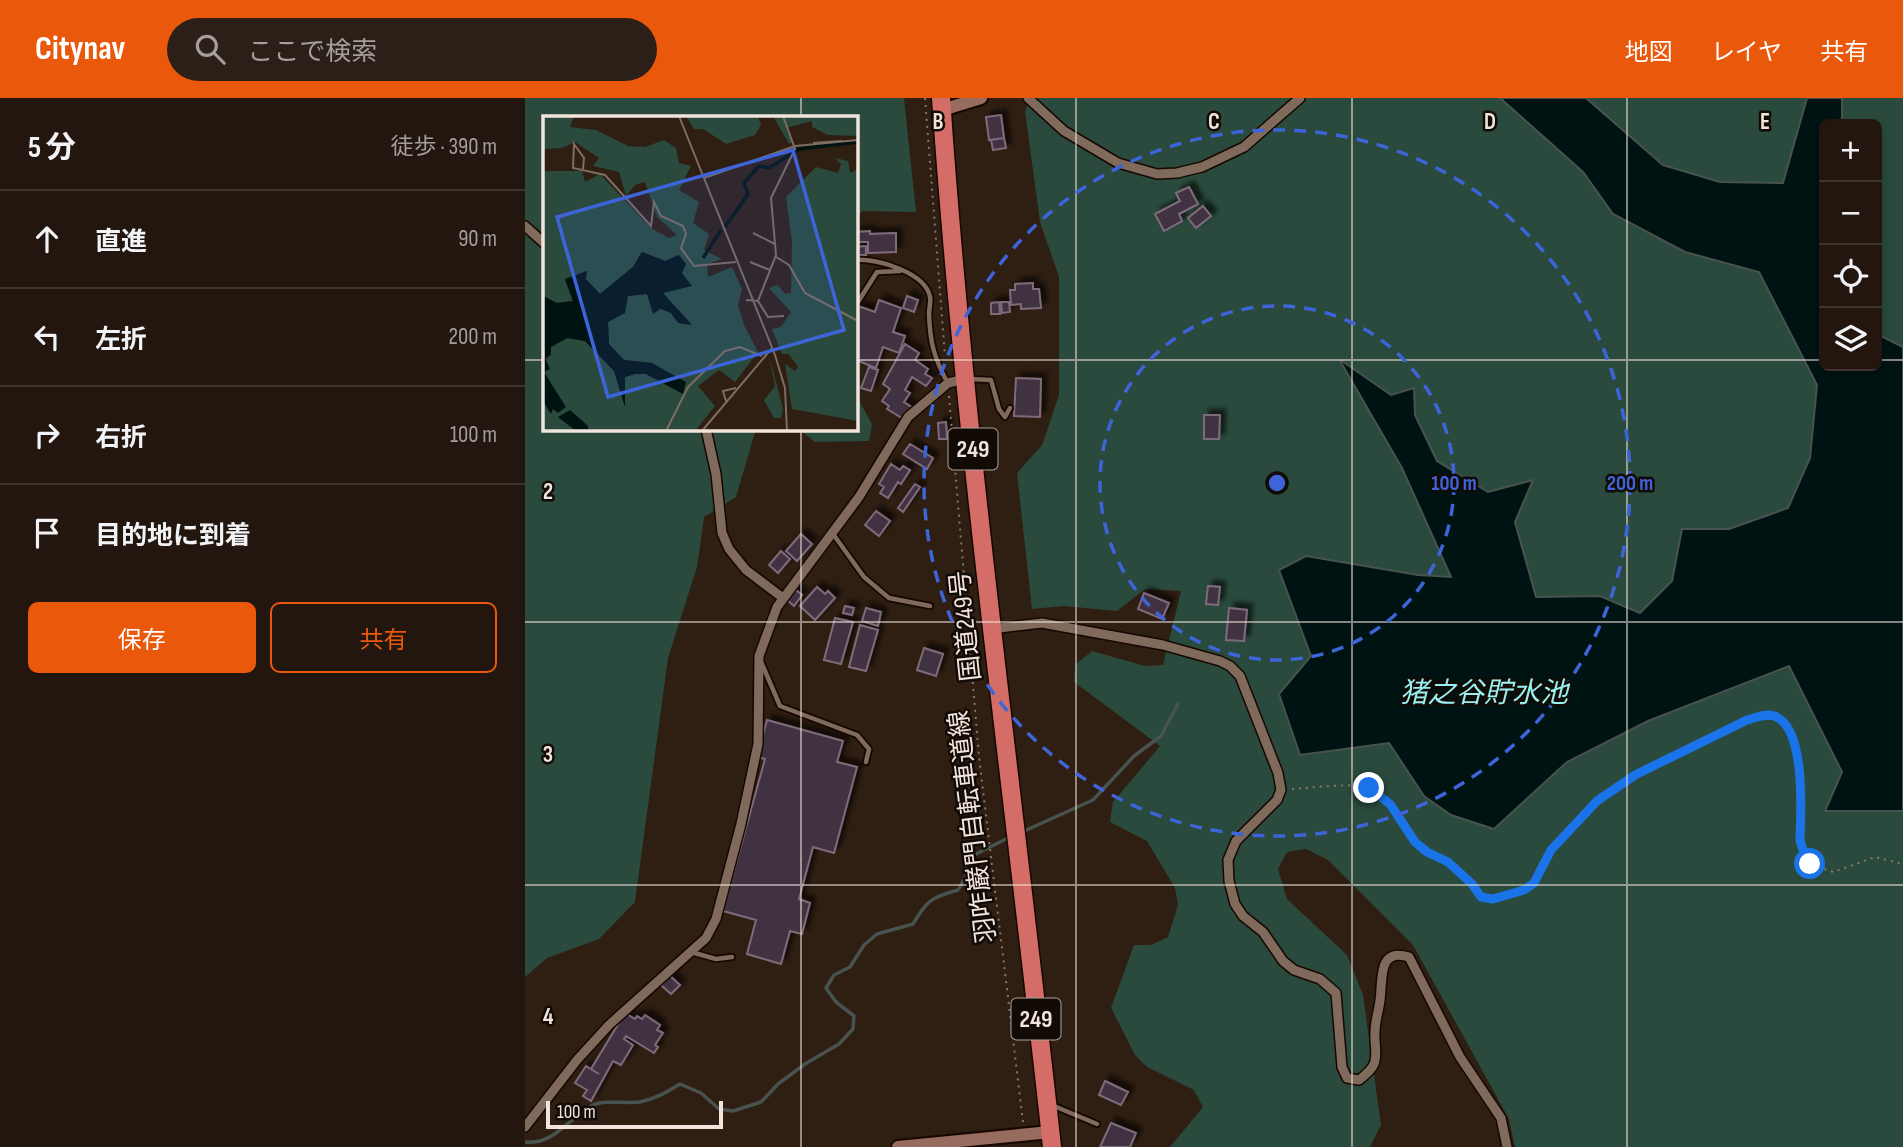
<!DOCTYPE html>
<html lang="ja">
<head>
<meta charset="utf-8">
<style>
  :root { --surface:#23160e; --page:#2b1f17; --text:#f1f3f6; --muted:#a39f9e; --line:#40352e; --accent:#ea580c }
  body { margin:0; font-family:"Sofia Sans Condensed","Noto Sans JP",sans-serif; background:var(--page); color:var(--text) }
  .controls { position:absolute; right:21px; top:21px; display:grid; overflow:hidden; border-radius:10px; box-shadow:0 4px 10px #0003 }
  .controls button { width:63px; height:63px; display:grid; place-items:center; padding:0; border:0; border-bottom:2px solid var(--line); background:var(--surface); color:var(--text); font:35px sans-serif }
  .scale { position:absolute; left:21px; bottom:18px; width:177px; box-sizing:border-box; padding-left:7px; border:4px solid #f1e4dc; border-top:0; font-size:19px; line-height:24px; white-space:nowrap; color:#f1e4dc; -webkit-text-stroke:5px #120a05; paint-order:stroke }
  .stop { position:absolute; width:21px; height:21px; margin:-16px; border:5px solid #1a73e8; border-radius:50%; background:#fff }
  .stop.end { background:#1a73e8; border-color:#fff; box-shadow:0 2px 7px #0008 }
  .list { margin:0; padding:0; list-style:none }
  h2 { display:flex; justify-content:space-between; align-items:center; height:91px; margin:0; padding:0 28px; font-size:30px }
  h2 small { font-size:23px; font-weight:400; color:var(--muted) }
  .list li { display:grid; grid-template-columns:46px 1fr auto; gap:21px; align-items:center; box-sizing:border-box; height:98px; padding:0 28px; border-top:2px solid var(--line) }
  .list b { display:block; font-size:26px; white-space:nowrap }
  .list em { font-size:23px; font-style:normal; color:var(--muted) }
  .actions { display:flex; gap:14px; padding:21px 28px }
  .actions a { flex:1; padding:16px 0; border:2px solid var(--accent); border-radius:10px; text-align:center; font-size:24px; color:var(--accent) }
  .actions .main { background:var(--accent); color:#fff }
  .icon { flex:none; width:38px; height:38px; fill:none; stroke:currentColor; stroke-width:2; stroke-linecap:round; stroke-linejoin:round }
  .map { position:relative; flex:none; width:1378px; height:1049px; overflow:hidden }
  header { display:flex; align-items:center; gap:42px; box-sizing:border-box; height:98px; padding:0 35px; background:var(--accent); color:#fff }
  header strong { font-size:33px }
  nav { display:flex; gap:38px; margin-inline-start:auto; font-size:24px }
  .search { width:490px; height:63px; background:var(--page); display:flex; align-items:center; gap:18px; box-sizing:border-box; padding:0 24px; border-radius:38px; color:var(--muted); font-size:26px }
  main { display:flex }
  aside { flex:1; background:var(--surface) }
  .map>svg:first-child { display:block }
  .green { fill:#294a3c }
  .water { fill:#001313; stroke:#48524f; stroke-width:2 }
  .lines { fill:none; stroke-linecap:round; stroke-linejoin:round }
  .stream { stroke:#48524f; stroke-width:3.5 }
  .building { fill:#41303f; stroke:#7f6b7c; stroke-width:2; filter:url(#shadow) }
  .lane-casing { stroke:#170701; stroke-width:8 }
  .street-casing { stroke:#170701; stroke-width:12 }
  .secondary-casing { stroke:#170701; stroke-width:16 }
  .highway-casing { stroke:#170701; stroke-width:21 }
  .path { stroke:#87786d; stroke-width:2; stroke-dasharray:2 5; stroke-linecap:butt }
  .lane { stroke:#7f6a5c; stroke-width:4.5 }
  .street { stroke:#7f6a5c; stroke-width:9 }
  .secondary { stroke:#986b5f; stroke-width:12 }
  .highway { stroke:#d46d67; stroke-width:18 }
  .route { stroke:#1a73e8; stroke-width:9 }
  .grid { fill:none; stroke:#f1e4dc; stroke-width:2; stroke-opacity:0.55 }
  .ring { fill:none; stroke:#3d64d9; stroke-width:3.5; stroke-dasharray:12 9 }
  .labels { text-anchor:middle; stroke-width:5; stroke-linejoin:round; paint-order:stroke }
  .shield { fill:#120a05; stroke:#aea39c; stroke-width:2 }
  .shield-label { font-size:24px; font-weight:bold; fill:#f1e4dc }
  .street-label { font-size:26px; fill:#f1e4dc; stroke:#120a05 }
  .water-label { font-size:28px; font-style:italic; fill:#98f0f0; stroke:#120a05 }
  .inset-river { fill:none; stroke:#001313; stroke-width:3.5 }
  .inset-road { fill:none; stroke:#7d6d63; stroke-width:2 }
  .view { fill:#3d64d9; fill-opacity:0.15; stroke:#3d64d9; stroke-width:3.5 }
  .inset-edge { fill:none; stroke:#f1e4dc; stroke-width:3.5 }
  .grid-label { font-size:23px; text-anchor:middle; font-weight:bold; fill:#f1e4dc; stroke:#120a05; stroke-width:5; stroke-linejoin:round; paint-order:stroke }
  .centre { fill:#3d64d9; stroke:#120a05; stroke-width:3.5 }
  .ring-label { font-size:21px; text-anchor:middle; font-weight:bold; fill:#3d64d9; stroke:#120a05; stroke-width:5; stroke-linejoin:round; paint-order:stroke }
</style>
</head>
<body>
<header>
<strong>Citynav</strong>
<div class="search"><svg class="icon" aria-label="search" viewBox="0 0 24 24"><circle cx="10" cy="10" r="6"/><path d="M15 15l6 6"/></svg>ここで検索</div>
<nav><a>地図</a><a>レイヤ</a><a>共有</a></nav>
</header>
<main>
<aside>
<h2>5 分<small>徒歩 · 390 m</small></h2>
<ul class="list">
<li><svg class="icon" aria-label="ahead" viewBox="0 0 24 24"><path d="M12 20V5M6 11l6-6 6 6"/></svg><div><b>直進</b></div><em>90 m</em></li>
<li><svg class="icon" aria-label="left" viewBox="0 0 24 24"><path d="M17 20v-9H6M10 6l-5 5 5 5"/></svg><div><b>左折</b></div><em>200 m</em></li>
<li><svg class="icon" aria-label="right" viewBox="0 0 24 24"><path d="M7 20v-9h11M14 6l5 5-5 5"/></svg><div><b>右折</b></div><em>100 m</em></li>
<li><svg class="icon" aria-label="arrive" viewBox="0 0 24 24"><path d="M6 21V4h12l-3 4 3 4H6"/></svg><div><b>目的地に到着</b></div></li>
</ul>
<div class="actions"><a class="main">保存</a><a>共有</a></div>
</aside>
<div class="map">
<svg width="1378" height="1049" viewBox="0 0 1378 1049">
  <defs>
    <filter id="shadow"><feDropShadow dx="5.5" dy="-5.5" stdDeviation="2" flood-color="#0009"/></filter>
  </defs>
  <rect width="100%" height="100%" fill="#2f1e12"/>
  <path class="green" d="M0,0H379L391,114L337,113L331,121V19H19V331H231L211,399L179,419L172,469L143,560L110,804L74,841L22,860L0,879Z
    M505,0H975L1058,74L1088,117L1160,154L1234,174L1292,287L1285,360L1264,410L1204,431H1158L1147,483L1115,516L1075,498L1011,499L990,424L963,394L912,363L890,317L889,290L866,297L816,262L877,370L926,479L754,472L787,558L825,649L864,645L899,698L969,731L1042,664L1123,623L1264,568L1318,674L1378,713V1049H990L984,1021L888,847L803,762L781,751L762,754L753,771L762,801L822,857L838,897L856,1027L845,1049H645L678,1009L669,992L622,969L610,957L586,910L609,847H626L643,839L653,807L650,790L622,743L585,724L588,704L635,648L549,584L550,567L567,553L620,568L638,567L656,493L620,491L592,513L539,508L507,511L492,375L517,347L534,297V179L515,124L500,13Z
    M1061,0H1282L1258,85L1195,84L1138,66Z
    M1317,0H1378V249L1356,238L1352,212V26H1317Z
    M331,297L347,326L344,343L290,344L275,332L331,331Z"/>
  <path class="water" d="M975,0H1061L1138,67L1195,84L1258,85L1282,0H1317V26H1299V268H1352V212L1356,238L1378,249V713H1300L1317,674L1264,568L1123,623L1042,664L969,731L926,717L899,698L864,645L775,657L754,596L786,558L754,472L781,458L893,477L926,479L877,370L814,261L866,297L889,290L890,317L912,363L963,394L1008,382L990,424L1011,499L1075,498L1115,515L1147,483L1157,431H1204L1263,410L1285,360L1292,287L1234,174L1160,154L1088,116L1058,74Z"/>
  <g class="lines">
    <path class="stream" d="M497,734L568,702L609,658L636,638L653,606
      M0,1044C29,1047 43,1021 66,1008C79,1001 100,1006 115,1004C130,1001 142,994 155,986L176,995L194,1011L208,1013L236,1004L253,986L280,966L314,946L328,931L329,918L311,904L301,890L309,877L325,869L339,847L352,836L388,826C402,802 407,799 433,792L441,778V761L487,738"/>
  </g>
  <path class="building" d="M476,17L479,40L464,42L461,19Z
    M479,40L481,50L468,52L466,42Z
    M664,89L673,106L654,116L657,123L639,133L630,116L655,103L651,95Z
    M678,108L686,118L671,130L663,120Z
    M345,133V136L371,135V154L343,155V144H331V134Z
    M341,148V157H331V149Z
    M508,185V191H514L516,210L496,211V206L486,207L485,192H490V186Z
    M382,198L393,202L389,214L378,210Z
    M354,202L376,210L368,234L380,238L374,255L358,249L351,270L331,262V214L333,208L350,214Z
    M474,204L475,216H466V205Z
    M476,204H484L485,214L477,215Z
    M380,246L394,255L390,262L403,271L400,276L407,280L401,288L387,279L380,292L385,295L379,304L388,310L380,322L362,311L364,308L357,303L365,291L358,286Z
    M344,269L353,272L346,293L336,290Z
    M491,280L516,281L515,319L489,318Z
    M679,317H695L694,341H679Z
    M421,324L422,341H414L413,325Z
    M385,346L408,360L402,371L378,356Z
    M366,366L375,372L378,368L385,372L376,386L373,384L363,400L355,395L359,389L354,386Z
    M390,386L395,389L378,414L373,410Z
    M351,413L365,423L354,438L340,427Z
    M276,436L287,446L272,463L261,453Z
    M256,453L265,461L253,475L244,467Z
    M683,488L695,489L693,507L681,506Z
    M292,489L300,496L303,493L310,500L290,522L275,508Z
    M271,492L277,497L269,508L262,502Z
    M619,495L644,505L637,521L613,511Z
    M320,508L329,510L327,517L318,515Z
    M341,510L356,514L353,528L337,523Z
    M704,510L722,512L719,543L701,542Z
    M310,520L328,524L316,566L299,562Z
    M335,527L353,532L341,573L324,569Z
    M399,550L418,556L411,578L392,572Z
    M242,622L318,643L312,664L332,669L309,755L288,749L274,801L285,805L277,836L265,833L256,866L222,856L231,822L198,813L240,661L232,659Z
    M145,878L155,887L146,896L136,887Z
    M100,915L110,921L112,918L117,921L120,917L135,927L132,932L138,935L130,947L133,949L129,955L101,938L99,941L108,947L96,967L88,963L66,1003L58,998L62,992L50,985L61,968L74,976L66,971Z
    M580,983L603,994L596,1007L574,997Z
    M586,1025L611,1035L605,1049H575Z"/>
  <g class="lines">
    <defs>
      <path id="lane" d="M331,162C352,160 401,175 405,199C406,204 404,211 404,216C405,245 409,259 422,284
        M331,207L352,174L375,173
        M445,281L466,282L474,311L480,319L485,310
        M308,436L339,479L364,500L405,508
        M237,566L255,608L332,637L344,651L341,664
        M166,854L191,861L207,859
        M529,1008L572,1026"/>
      <path id="street" d="M503,0L539,33L593,65L632,76L652,75L677,69L719,49L775,0
        M0,128L19,145
        M181,331L191,376L197,435L204,451L221,472L258,500
        M466,531L517,525L638,547L695,563L705,568L715,578L753,675L756,692L752,702L711,743L703,762L704,783L710,806L718,818L738,834L758,863L769,872L795,881L811,895L817,969L822,980L834,982C839,978 846,973 849,966C853,956 849,945 850,934C850,923 854,912 855,902C858,882 852,849 884,859L935,959L976,1020L982,1049
        M0,1029L52,962L84,927L181,840L191,821L216,726L233,646L234,558L252,509L334,399L383,319L423,285L440,281"/>
      <path id="secondary" d="M417,12L456,0
        M373,1049L525,1034"/>
      <path id="highway" d="M416,0C440,351 489,699 527,1049"/>
    </defs>
    <use href="#lane" class="lane-casing"/>
    <use href="#street" class="street-casing"/>
    <use href="#secondary" class="secondary-casing"/>
    <use href="#highway" class="highway-casing"/>
    <path class="path" d="M400,0L420,258
      M424,298L454,659L498,1024
      M767,691C785,690 830,684 844,690C866,698 875,726 890,743C899,754 911,757 922,764C935,772 947,786 956,799L968,801L999,791L1009,784L1026,752L1071,703L1110,677L1222,622C1230,620 1240,615 1249,618C1255,620 1262,627 1266,632C1274,647 1280,726 1275,742L1285,766L1308,774L1350,759L1378,766"/>
    <use href="#lane" class="lane"/>
    <use href="#street" class="street"/>
    <use href="#secondary" class="secondary"/>
    <use href="#highway" class="highway"/>
  </g>
  <g class="lines">
    <path class="route" d="M844,690L865,706L890,744L902,754L923,764L947,786L956,799L968,801L999,792L1009,785L1026,752L1072,703L1110,677L1222,622C1230,620 1240,615 1249,618C1281,628 1276,714 1275,741C1275,748 1282,759 1285,766"/>
  </g>
  <path class="grid" d="M276,0V19M551,0V1049M827,0V1049M1102,0V1049M0,262H19M331,262H1299M1352,262H1378M276,331V1049M0,524H1378M0,787H1378"/>
  <g class="ring">
    <circle cx="752" cy="385" r="177"/>
    <circle cx="752" cy="385" r="353"/>
  </g>
  <g class="labels">
    <g class="shield">
      <rect x="423.5" y="330.5" width="49" height="41" rx="5"/>
      <rect x="486.5" y="900.5" width="49" height="41" rx="5"/>
    </g>
    <g class="shield-label">
      <text x="448" y="359">249</text>
      <text x="511" y="929">249</text>
    </g>
    <g class="street-label">
      <text transform="translate(440 528) rotate(-96)" y="9">国道249号</text>
      <text transform="translate(447 729) rotate(-97)" y="9">羽咋巌門自転車道線</text>
    </g>
    <g class="water-label">
      <text x="959" y="604">猪之谷貯水池</text>
    </g>
  </g>
  <g transform="translate(18 18)">
    <rect width="315" height="315" fill="#2f1e12"/>
    <path d="M0,0H31L27,11L53,14L85,30L102,31L121,24L133,32L136,47L148,50L136,74L156,86L150,107L166,118L161,134L179,143L164,148L165,161L189,151L199,173L195,189L201,209L215,236L192,266L176,254L155,270L172,290L152,315H0V285L7,297L10,292L0,255L8,231L24,222L42,225L71,255L82,290V261L92,258H103L139,277L109,247L81,244L66,228L65,205L85,180L104,178L111,189L147,207L119,177L139,157L136,139L122,145L99,136L90,151L57,178L42,163L43,155L22,164L30,185L14,187L0,180V55H39L42,66L57,58L108,112L126,122L134,119L114,101L102,66L92,69L83,80L76,56L50,50L56,42L32,26L19,32L0,33ZM143,0H215L218,9L212,19L183,28L160,13H151ZM230,0H315V20L285,19L269,11V5L243,12L249,26L246,28ZM292,42L305,45L307,57L315,53V305L249,293L242,248L252,255L255,250L245,238H239L229,213L238,211L248,196L226,172L235,169L242,178L248,177L249,125L243,81L273,51L295,57L298,48ZM226,239L240,293L238,302H231L221,284L232,270Z" fill="#294a3c"/>
    <path d="M99,136L122,145L136,139L143,148L139,157L149,170L120,177L149,209L135,207L127,196L117,193L110,198L104,178L85,180L82,197L65,206L66,228L81,244L109,247L143,266L140,278L103,258H92L82,261V291L71,255L42,225L24,222L8,231V239L2,242L7,253L1,256L23,291L15,297L10,293L8,298L0,285V180L14,187L30,185L22,163L44,155L43,163L57,178L90,151ZM27,294L45,310V315H33L15,301Z" fill="#001313"/>
    <path class="inset-river" d="M182,111L205,78L201,67L216,50L226,52L256,33L315,26M160,142L178,114"/>
    <path class="inset-road" d="M136,0L232,239L242,272L244,315M270,27L299,25M40,53L41,42L31,28L30,52L62,59L108,110L111,86L118,100L140,110L143,118L138,132L151,150L193,146M161,62L252,30L315,24M210,117L232,128M233,141L246,149L262,177L315,205M207,146L227,154M203,184L215,185L233,139L228,82L252,33L240,0M215,185L225,201L241,200M183,285L180,275L193,272M123,315L145,271L182,235L197,231L219,240M159,315L229,232"/>
    <path class="view" d="M250,34L301,214L65,281L14,101Z"/>
    <rect width="315" height="315" class="inset-edge"/>
  </g>
  <g class="grid-label">
    <text x="413" y="31">B</text>
    <text x="689" y="31">C</text>
    <text x="965" y="31">D</text>
    <text x="1240" y="31">E</text>
    <text x="23" y="401">2</text>
    <text x="23" y="664">3</text>
    <text x="23" y="926">4</text>
  </g>
  <circle cx="752" cy="385" r="10" class="centre"/>
  <g class="ring-label">
    <text x="929" y="392">100 m</text>
    <text x="1105" y="392">200 m</text>
  </g>
</svg>
<div class="controls">
<button>+</button>
<button>−</button>
<button><svg class="icon" aria-label="locate" viewBox="0 0 24 24"><circle cx="12" cy="12" r="6"/><path d="M12 2v4M12 18v4M2 12h4M18 12h4"/></svg></button>
<button><svg class="icon" aria-label="layers" viewBox="0 0 24 24"><path d="M12 4l9 5-9 5-9-5zM3 14l9 5 9-5"/></svg></button>
</div>
<div class="scale">100 m</div>
<div class="stop" style="left:1285px;top:766px"></div>
<div class="stop end" style="left:844px;top:690px"></div>
</div>
</main>
</body>
</html>
